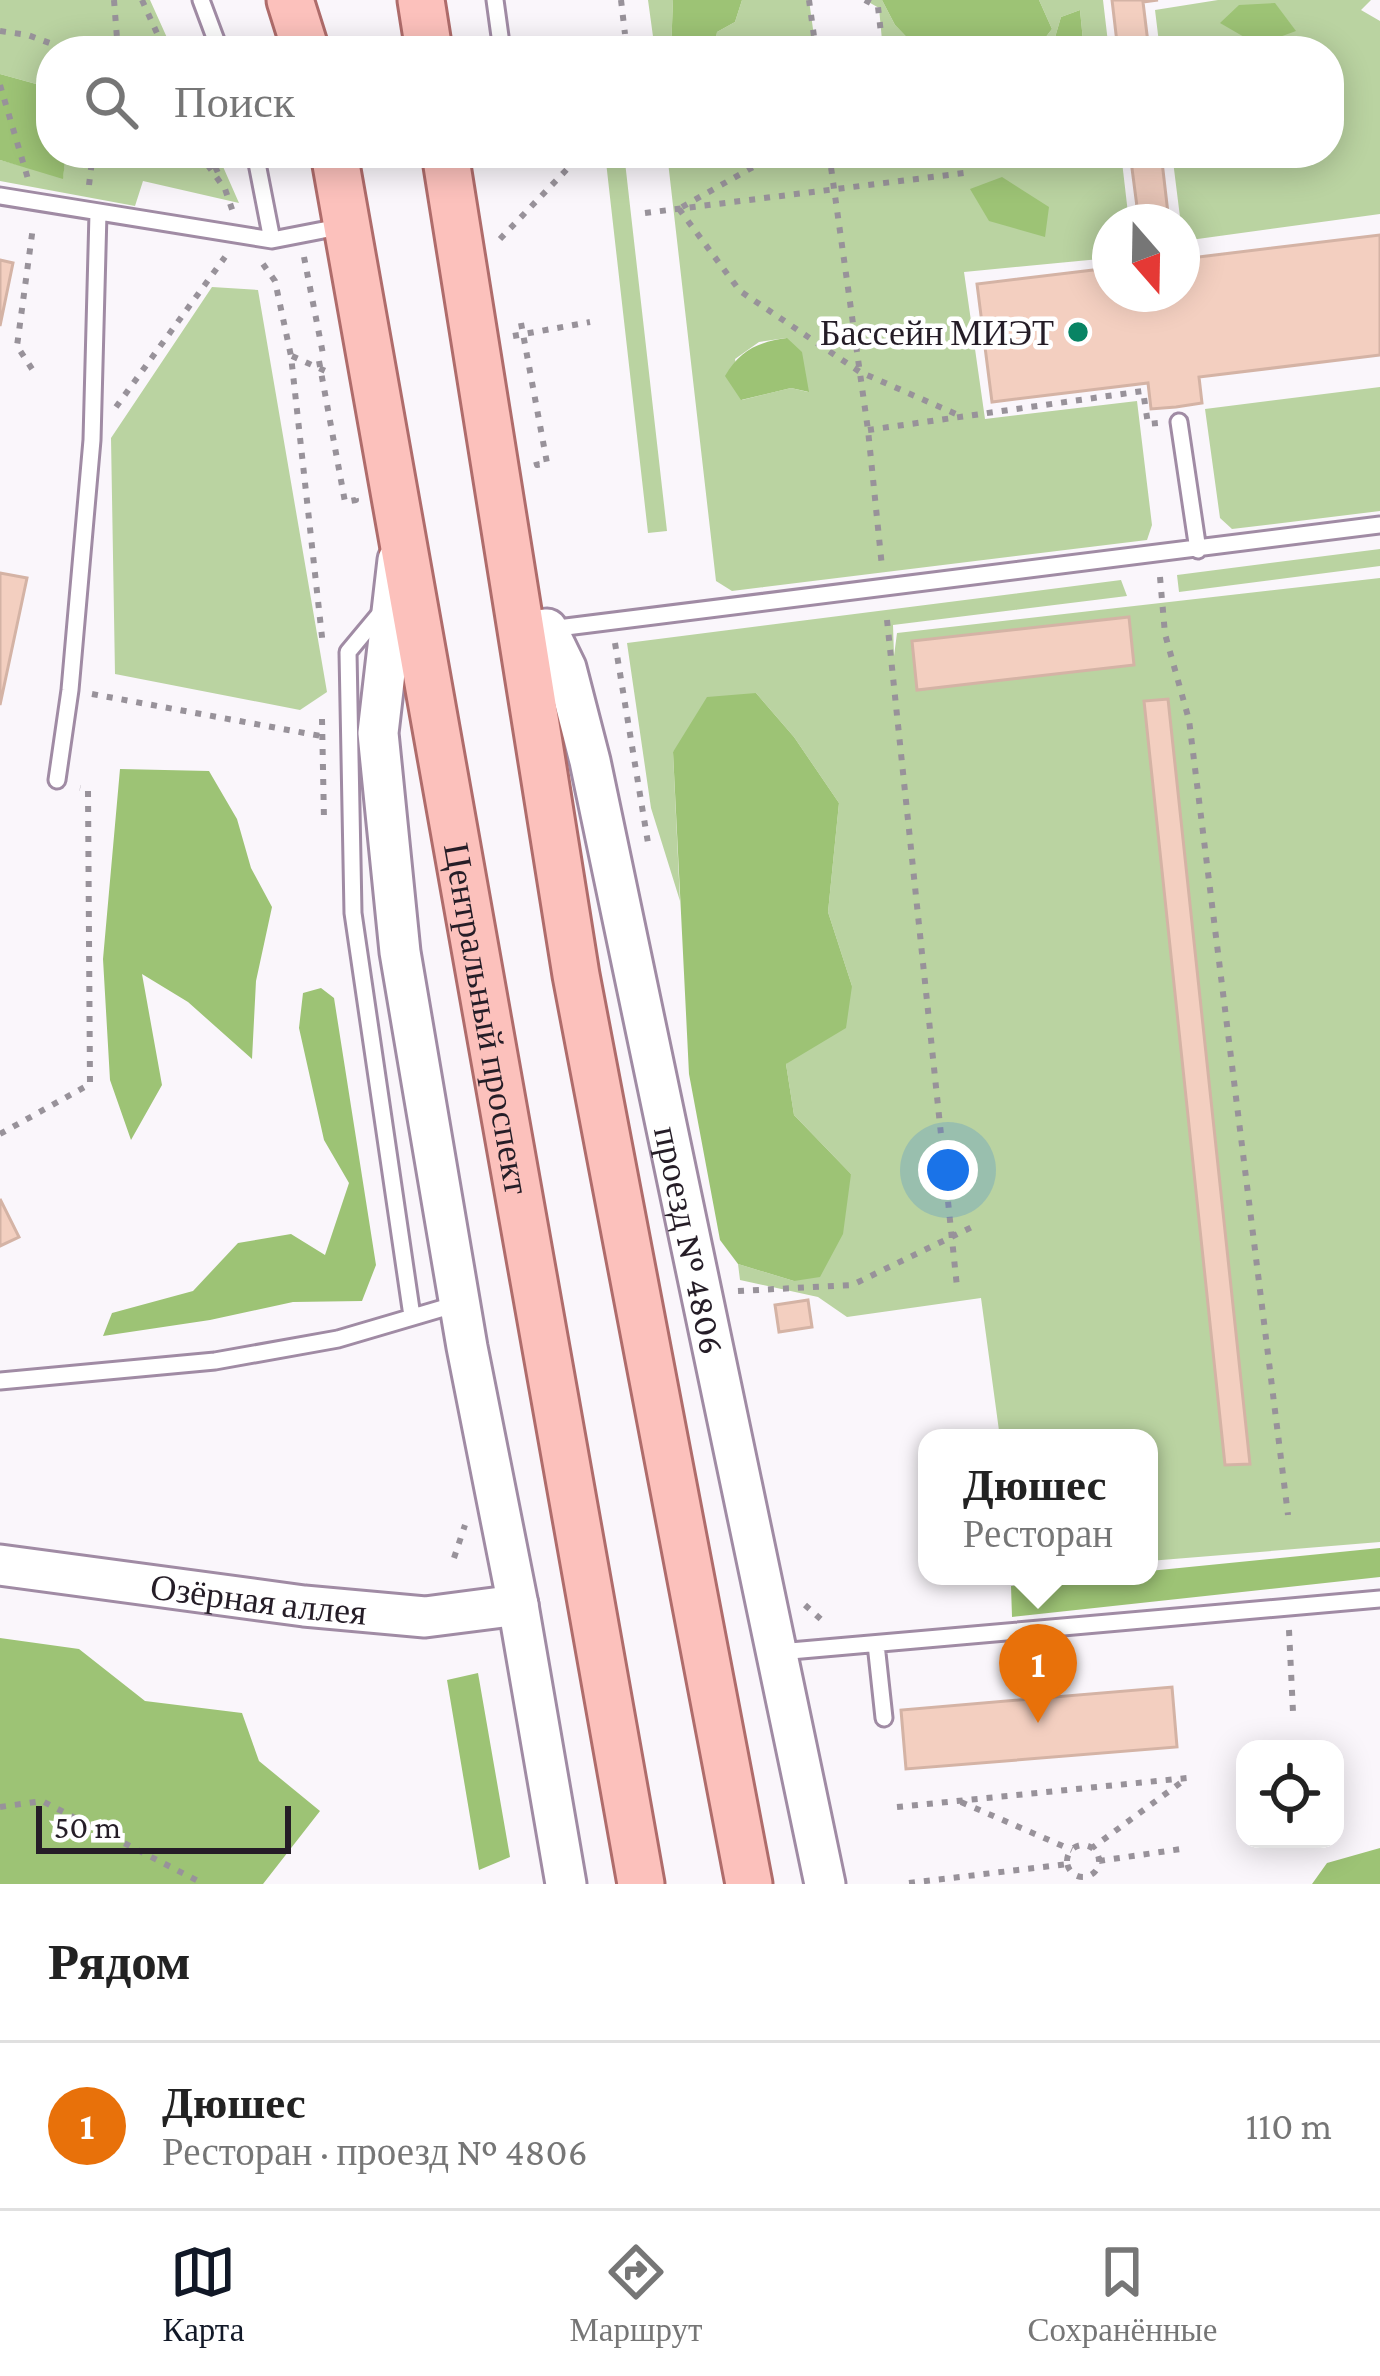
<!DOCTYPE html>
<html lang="ru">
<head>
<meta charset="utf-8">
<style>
  :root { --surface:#fff; --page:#f2f2f2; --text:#222; --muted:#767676; --line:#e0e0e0; --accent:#111827 }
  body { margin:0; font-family:"Crimson Pro",serif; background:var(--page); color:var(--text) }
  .controls { position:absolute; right:36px; bottom:36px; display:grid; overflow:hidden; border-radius:24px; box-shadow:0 6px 30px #0003 }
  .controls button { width:108px; height:108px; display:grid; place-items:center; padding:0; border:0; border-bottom:3px solid var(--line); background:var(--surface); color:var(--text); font:60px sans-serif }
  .compass { position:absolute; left:1092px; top:204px; width:108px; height:108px; border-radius:50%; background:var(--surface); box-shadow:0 6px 30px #0003; rotate:160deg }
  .scale { position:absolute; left:36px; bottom:30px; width:255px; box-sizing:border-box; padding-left:12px; border:6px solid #251d27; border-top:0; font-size:33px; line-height:42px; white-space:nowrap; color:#251d27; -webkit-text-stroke:9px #fff; paint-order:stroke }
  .you { position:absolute; left:948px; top:1170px; width:42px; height:42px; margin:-30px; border:9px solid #fff; border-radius:50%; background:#1a73e8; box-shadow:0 0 0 18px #1a73e833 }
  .badge { display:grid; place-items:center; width:78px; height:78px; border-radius:50%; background:var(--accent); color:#fff; font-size:39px; font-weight:700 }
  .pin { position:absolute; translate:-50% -99px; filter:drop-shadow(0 3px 6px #0008) }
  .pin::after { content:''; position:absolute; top:63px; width:42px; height:36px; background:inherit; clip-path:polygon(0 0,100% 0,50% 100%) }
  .popup { position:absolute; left:918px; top:1429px; width:240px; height:156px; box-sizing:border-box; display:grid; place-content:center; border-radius:24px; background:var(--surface); filter:drop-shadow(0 3px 9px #0005); font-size:39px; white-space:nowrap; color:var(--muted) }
  .popup b { font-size:45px; color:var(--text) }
  .popup::after { content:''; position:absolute; left:50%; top:100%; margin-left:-24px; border:24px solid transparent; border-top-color:var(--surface) }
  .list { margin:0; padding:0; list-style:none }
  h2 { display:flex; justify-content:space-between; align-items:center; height:156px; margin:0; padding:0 48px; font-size:51px }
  h2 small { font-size:39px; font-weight:400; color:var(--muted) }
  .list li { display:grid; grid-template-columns:78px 1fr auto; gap:36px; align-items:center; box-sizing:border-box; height:168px; padding:0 48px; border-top:3px solid var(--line) }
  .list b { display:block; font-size:45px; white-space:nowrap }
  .list p { margin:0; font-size:39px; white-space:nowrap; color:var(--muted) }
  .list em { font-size:39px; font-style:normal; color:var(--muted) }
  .icon { flex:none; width:66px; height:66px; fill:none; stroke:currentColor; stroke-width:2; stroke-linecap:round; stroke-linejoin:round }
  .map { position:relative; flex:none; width:1380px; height:1884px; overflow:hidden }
  .search { position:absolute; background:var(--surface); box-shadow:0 6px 30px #0003; left:36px; right:36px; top:36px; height:132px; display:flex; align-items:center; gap:30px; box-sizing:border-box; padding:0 42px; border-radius:48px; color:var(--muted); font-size:45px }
  .sheet { height:324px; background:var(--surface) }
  nav { display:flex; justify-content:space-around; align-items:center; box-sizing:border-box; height:168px; border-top:3px solid var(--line); background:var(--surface); font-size:33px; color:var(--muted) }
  nav a { display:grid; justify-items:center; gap:6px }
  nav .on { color:var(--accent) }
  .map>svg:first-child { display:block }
  .green { fill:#bad3a1; fill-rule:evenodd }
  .forest { fill:#9dc375 }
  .building { fill:#f3cfc0; stroke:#d4b3a5; stroke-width:3 }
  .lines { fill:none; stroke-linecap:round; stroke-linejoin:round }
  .lane-casing { stroke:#a08ba4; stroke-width:21 }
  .secondary-casing { stroke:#a08ba4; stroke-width:45 }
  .primary-casing { stroke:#af6c6b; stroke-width:51 }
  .path { stroke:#98929a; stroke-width:6; stroke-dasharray:6 9; stroke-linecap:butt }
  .lane { stroke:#fff; stroke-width:15 }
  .secondary { stroke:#fff; stroke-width:39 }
  .primary { stroke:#fcc1bc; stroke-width:45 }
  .poi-dot { fill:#098464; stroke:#fff; stroke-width:4.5 }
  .labels { text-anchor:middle; stroke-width:9; stroke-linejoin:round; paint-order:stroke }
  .poi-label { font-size:36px; fill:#251d27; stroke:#fff; text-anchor:end }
  .street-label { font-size:36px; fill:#251d27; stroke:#fff }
</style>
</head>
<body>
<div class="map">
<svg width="1380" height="1884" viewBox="0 0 1380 1884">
  <rect width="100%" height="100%" fill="#faf6fb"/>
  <path class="green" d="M0,0H150L173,51H51V93L47,87L0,74Z
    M648,0H673L671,51H655Z
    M742,0H809L816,51H714L717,32L735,22Z
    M865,0H882L895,25L920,51H883L879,8Z
    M1039,0H1103L1109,51H1084L1080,10L1061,17L1051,51H1035L1052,29Z
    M1218,0H1371L1361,10L1380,21V214L1183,241L1172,153H1329V51H1160L1155,10Z
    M66,153H217L239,203L143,181L135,206L0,181V160L63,177Z
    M605,153H624L667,531L648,533Z
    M667,153H709L705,165L762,153H1121L1129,222H1110V258L964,272L985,419L1137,401L1152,525L1147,540L732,591L716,581ZM786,338L808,392L791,388L742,400L735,359L759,342Z
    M212,287L258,290L327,692L300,710L115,674L111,438Z
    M1380,387V511L1232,529L1220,518L1205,409Z
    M1380,549V566L1179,592L1177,575Z
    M1380,578V1542L1149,1561V1438H1000L981,1298L847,1317L818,1297L740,1280L738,1264L794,1281L851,1174L794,1115L786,1064L852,986L828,912L839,803L794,737L756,693L673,752L680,901L651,808L627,643L1121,580L1127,596L893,625L894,656L897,633Z"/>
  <path class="forest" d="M673,0H742L735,22L717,32L714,51H671Z
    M882,0H1039L1052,29L1035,51H920L895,25Z
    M1275,3L1296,31L1258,45L1220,23L1239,5Z
    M1080,10L1084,51H1051L1061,17Z
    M0,74L47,87L51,93V153H66L63,179L0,160Z
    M1002,177L1049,207L1045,237L989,221L970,189Z
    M787,338L802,352L809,392L791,388L741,400L725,376C740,350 758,342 787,338Z
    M756,693L794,737L839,803L828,912L852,986L846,1028L786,1064L794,1115L851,1174L843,1234L820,1277L794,1281L738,1264L720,1240L689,1074L673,752L707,697Z
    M120,769L209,771L237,819L251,868L272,907L256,981L252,1059L188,1002L142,974L162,1085L131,1140L110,1080L103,959Z
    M321,988L334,998L376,1265L362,1301L293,1302L210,1320L103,1336L112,1313L193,1291L238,1243L291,1234L325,1255L349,1183L324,1140L299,1028L303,993Z
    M1380,1548V1577L1012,1617L1011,1586L1105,1576H1149V1571Z
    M0,1638L79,1649L145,1701L242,1713L259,1761L320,1811L263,1884H0Z
    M478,1673L510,1857L479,1870L447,1680Z
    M1380,1848V1884H1312L1327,1863Z"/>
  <path class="building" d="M1112,0H1158L1143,2L1149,51H1118Z
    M1130,153H1161L1169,222H1139Z
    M1380,235V355L1199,377L1202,403L1176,407L1151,409L1148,383L992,402L977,284L1110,268V294H1182V259Z
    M0,260L13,263L0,326Z
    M0,573L27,578L0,705Z
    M1129,617L1134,665L917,690L912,641Z
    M1168,699L1250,1464L1225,1465L1144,701Z
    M0,1199L19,1237L0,1246Z
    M808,1300L812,1327L779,1332L775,1305Z
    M1172,1687L1177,1747L906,1769L901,1710Z"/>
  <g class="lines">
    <defs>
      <path id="lane" d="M201,0L220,51
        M495,0L502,51
        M255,153L272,240
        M0,196L272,240L344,226
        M1179,422L1198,550
        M383,610L348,652L353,913L412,1316
        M550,629L1380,525
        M57,780L70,690L92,440L98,213
        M0,1381L215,1361L338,1339L457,1304
        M876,1644L884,1718
        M779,1652L1380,1599"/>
      <g id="secondary">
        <path d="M398,560L378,733L400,952L467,1347L518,1605L566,1884"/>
        <path id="s1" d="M519,632L547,629L566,668L590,761L825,1884"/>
        <path id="s2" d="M0,1565L304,1606L425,1617L518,1605"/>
      </g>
      <g id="primary">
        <path d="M290,0L306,51"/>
        <path d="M421,0L429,51"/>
        <path id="s3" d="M334,153L641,1884"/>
        <path d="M445,153L576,975L749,1884"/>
      </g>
    </defs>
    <use href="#lane" class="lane-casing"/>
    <use href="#secondary" class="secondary-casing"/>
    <use href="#primary" class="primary-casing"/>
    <path class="path" d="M114,0L118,51
      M142,0L165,51
      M621,0L625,34
      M809,0L816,51
      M865,0L878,7L883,51
      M0,31L28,35L71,51
      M0,85L28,179
      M199,153L225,189L233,212
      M209,153L219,175
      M829,153L868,430L882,567
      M89,185L93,153
      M682,207L778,153
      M679,209L740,291L860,372L963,417
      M645,213L964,173
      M500,239L571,165
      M304,257L324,359
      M263,264L275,281L291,356L323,646
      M521,323L547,463L537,465L536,461
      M513,336L590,322
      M292,356L332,374
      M319,361L345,502L356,500L355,496
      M32,369L17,346L33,227
      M116,407L225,257
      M868,430L1143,391L1148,424L1158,423
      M1160,577L1165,634L1189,720L1288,1515
      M887,620L957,1287
      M615,643L648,843
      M92,694L321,736
      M322,719L324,819
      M0,1134L90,1084L88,790L80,788
      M738,1291L852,1285L972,1227
      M454,1558L465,1525
      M805,1605L826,1624
      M1289,1630L1293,1712
      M961,1802L1072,1850
      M0,1807L42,1801L204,1884
      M897,1807L1187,1778L1092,1848
      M1067 1861a16 16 0 1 1 32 0a16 16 0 1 1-32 0Z
      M1099,1861L1181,1849
      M909,1883L1068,1864"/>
    <use href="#lane" class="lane"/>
    <use href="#secondary" class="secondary"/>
    <use href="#primary" class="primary"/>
  </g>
  <circle class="poi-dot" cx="1078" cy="332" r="12"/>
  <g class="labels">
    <g class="poi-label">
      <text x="1054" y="345">Бассейн МИЭТ</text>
    </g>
    <g class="street-label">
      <text dy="13" stroke="none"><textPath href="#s3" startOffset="879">Центральный проспект</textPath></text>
      <text dy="13" stroke="none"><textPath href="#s1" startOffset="657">проезд № 4806</textPath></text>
      <text dy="13" stroke="none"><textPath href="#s2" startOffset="261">Озёрная аллея</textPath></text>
    </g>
  </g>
</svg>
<div class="controls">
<button><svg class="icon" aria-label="locate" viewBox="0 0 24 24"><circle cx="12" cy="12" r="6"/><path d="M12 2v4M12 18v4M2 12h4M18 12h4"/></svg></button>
</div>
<svg class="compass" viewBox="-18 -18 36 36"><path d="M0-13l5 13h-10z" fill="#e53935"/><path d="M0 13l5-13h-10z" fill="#767676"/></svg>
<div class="scale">50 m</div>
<div class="you"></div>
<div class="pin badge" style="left:1038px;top:1723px;background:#e8710a">1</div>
<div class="popup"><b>Дюшес</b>Ресторан</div>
<div class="search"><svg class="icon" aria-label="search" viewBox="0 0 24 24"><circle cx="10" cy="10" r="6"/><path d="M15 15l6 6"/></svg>Поиск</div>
</div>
<section class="sheet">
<h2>Рядом<small></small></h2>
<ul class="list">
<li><span class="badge" style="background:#e8710a">1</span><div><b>Дюшес</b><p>Ресторан · проезд № 4806</p></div><em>110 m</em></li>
</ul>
</section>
<nav>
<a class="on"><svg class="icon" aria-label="map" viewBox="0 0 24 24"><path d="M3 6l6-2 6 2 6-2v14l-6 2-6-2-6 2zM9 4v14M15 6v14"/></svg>Карта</a>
<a><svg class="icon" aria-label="directions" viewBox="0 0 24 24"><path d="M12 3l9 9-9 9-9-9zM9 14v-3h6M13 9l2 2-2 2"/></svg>Маршрут</a>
<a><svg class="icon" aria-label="saved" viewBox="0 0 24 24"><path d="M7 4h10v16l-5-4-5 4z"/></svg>Сохранённые</a>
</nav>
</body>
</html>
